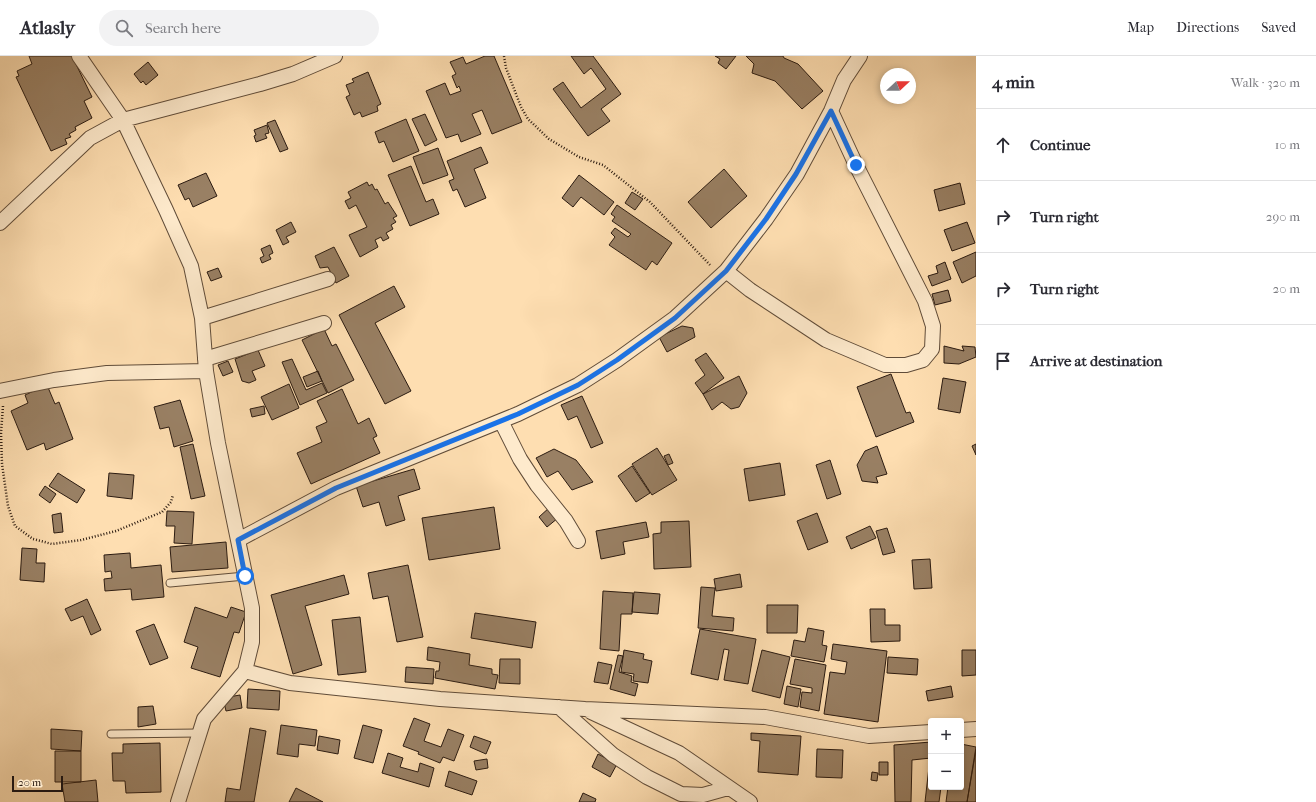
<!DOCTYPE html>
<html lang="en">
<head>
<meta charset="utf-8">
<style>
  :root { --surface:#fff; --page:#f2f2f3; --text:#2b2b33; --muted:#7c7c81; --line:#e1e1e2 }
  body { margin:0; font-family:"IM FELL French Canon",serif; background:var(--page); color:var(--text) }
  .controls { position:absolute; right:12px; bottom:12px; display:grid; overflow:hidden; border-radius:4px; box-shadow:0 2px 6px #0003 }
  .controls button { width:36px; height:36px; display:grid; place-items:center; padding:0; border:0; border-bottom:1px solid var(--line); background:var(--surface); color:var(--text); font:20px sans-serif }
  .compass { position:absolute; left:880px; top:12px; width:36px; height:36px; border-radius:50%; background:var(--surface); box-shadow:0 2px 6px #0003; rotate:68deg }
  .scale { position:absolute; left:12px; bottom:10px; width:51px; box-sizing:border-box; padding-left:4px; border:2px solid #2b1b11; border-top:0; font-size:11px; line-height:14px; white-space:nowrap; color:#2b1b11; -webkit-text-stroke:3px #feeacc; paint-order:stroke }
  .stop { position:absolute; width:12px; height:12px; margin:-9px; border:3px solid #1a73e8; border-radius:50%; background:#fff }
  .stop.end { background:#1a73e8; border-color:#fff; box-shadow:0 1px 4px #0008 }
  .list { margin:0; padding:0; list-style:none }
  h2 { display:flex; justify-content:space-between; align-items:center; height:52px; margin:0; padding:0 16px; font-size:17px }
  h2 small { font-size:13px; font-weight:400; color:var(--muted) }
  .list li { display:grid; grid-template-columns:26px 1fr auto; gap:12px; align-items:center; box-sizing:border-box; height:72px; padding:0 16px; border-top:1px solid var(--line) }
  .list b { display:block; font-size:15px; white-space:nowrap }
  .list em { font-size:13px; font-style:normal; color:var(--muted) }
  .icon { flex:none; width:22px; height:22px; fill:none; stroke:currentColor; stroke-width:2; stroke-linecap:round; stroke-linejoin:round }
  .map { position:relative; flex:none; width:976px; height:746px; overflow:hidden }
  header { display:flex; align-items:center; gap:24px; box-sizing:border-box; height:56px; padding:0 20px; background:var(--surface); border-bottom:1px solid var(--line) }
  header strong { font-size:19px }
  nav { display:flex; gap:22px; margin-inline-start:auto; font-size:14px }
  .search { width:280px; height:36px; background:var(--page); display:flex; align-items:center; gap:10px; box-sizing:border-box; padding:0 14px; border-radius:22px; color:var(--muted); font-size:15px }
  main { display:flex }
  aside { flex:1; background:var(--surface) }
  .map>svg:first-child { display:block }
  .building { fill:#998064; stroke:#2b1b11 }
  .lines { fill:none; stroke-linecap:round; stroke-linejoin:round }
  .service-casing { stroke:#604c39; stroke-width:9 }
  .minor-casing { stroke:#604c39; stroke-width:16 }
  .path { stroke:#2b1b11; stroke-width:2.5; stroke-dasharray:1 2; stroke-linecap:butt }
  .service { stroke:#feeacc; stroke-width:7 }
  .minor { stroke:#feeacc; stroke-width:14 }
  .route { stroke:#1a73e8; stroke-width:5 }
</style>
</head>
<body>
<header>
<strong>Atlasly</strong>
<div class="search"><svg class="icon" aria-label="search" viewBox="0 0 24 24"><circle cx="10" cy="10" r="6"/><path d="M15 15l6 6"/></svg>Search here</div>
<nav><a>Map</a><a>Directions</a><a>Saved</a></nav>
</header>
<main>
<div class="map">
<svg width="976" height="746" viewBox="0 0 976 746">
  <rect width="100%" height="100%" fill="#fedeb1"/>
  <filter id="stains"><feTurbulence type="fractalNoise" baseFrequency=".005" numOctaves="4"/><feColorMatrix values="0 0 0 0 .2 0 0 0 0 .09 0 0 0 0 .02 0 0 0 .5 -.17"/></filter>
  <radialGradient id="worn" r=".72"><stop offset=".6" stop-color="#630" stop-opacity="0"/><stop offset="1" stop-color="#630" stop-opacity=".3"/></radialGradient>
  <path class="building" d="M29,0H72L92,41L84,45L92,62L75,71L76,74L69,78L71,81L65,83L67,88L51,95L16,21L19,20L17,15L32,8Z
    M485,0H494L522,66L492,78L482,54L472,58L481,78L461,86L458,78L446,82L426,35L445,27L450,39L461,35L459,30L457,32L452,20L456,18L450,6L463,1L466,8Z
    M571,0H593L621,38L601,53L610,65L588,80L553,33L563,26L581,52L606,33L591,12L584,18Z
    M715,0H736L726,13L718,7L720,3Z
    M746,0H783L784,2L798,8L823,35L802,53L775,25L752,17L754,8Z
    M148,6L158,19L146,29L143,25L141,27L134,18Z
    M368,16L381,48L377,50L378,55L362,61L360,56L354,59L346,41L350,39L346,29L354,26L352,23Z
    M425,58L437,84L425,90L412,63Z
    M406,63L419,95L393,106L384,85L379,87L375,76Z
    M275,64L288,93L280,96L267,67Z
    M267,69L269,77L265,78L267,82L256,86L254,80L256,79L254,74Z
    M481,91L488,107L474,113L486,142L465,151L457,133L453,135L449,125L454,123L447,105Z
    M438,92L448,119L423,128L413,101Z
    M411,110L426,146L433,143L439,158L410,170L388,119Z
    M724,113L747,140L711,172L688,146Z
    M206,117L217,140L193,151L189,142L185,144L178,129Z
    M579,119L614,146L604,159L581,141L573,151L562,142Z
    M367,126L369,130L372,128L375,134L377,133L385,148L388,146L397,160L393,162L396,166L391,169L393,173L386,177L389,182L383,185L381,181L375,184L378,191L360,201L349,179L367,171L356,149L349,153L345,145L351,142L348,136Z
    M960,127L965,148L939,155L934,134Z
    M632,136L643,143L635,154L625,147Z
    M617,149L672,187L657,209L652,205L646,214L609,189L615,181L611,177L615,172L628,181L631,178L612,165L615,161L611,158Z
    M291,166L296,176L286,181L289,186L283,189L276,174Z
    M967,166L975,187L952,195L944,174Z
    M270,189L273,197L269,199L271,203L262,207L260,202L264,200L261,193Z
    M334,191L349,220L336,227L328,211L320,212L315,200Z
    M976,196V220L962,227L953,206Z
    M945,206L951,223L932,230L928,220L938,217L936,210Z
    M218,212L222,221L211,225L207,216Z
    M394,230L405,251L375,267L411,335L385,348L339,259Z
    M948,234L951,245L935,249L932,238Z
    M682,270L693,272L695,281L667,296L659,281Z
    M324,273L332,290L336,288L354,324L328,337L302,284Z
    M944,290L964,295L962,290L975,291L976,301L959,308L944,307Z
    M258,294L265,310L252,315L256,324L249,327L242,325L235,303Z
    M706,297L724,322L703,338L695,327L705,319L695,304Z
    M292,303L306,334L322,327L327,337L300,349L282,306Z
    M228,305L233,316L223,320L218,309Z
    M318,315L322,325L307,331L303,321Z
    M891,318L906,357L910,356L914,366L876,381L857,331Z
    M739,320L747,337L739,351L731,353L722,346L712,354L703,338Z
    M943,322L966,326L960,357L938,353Z
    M289,328L299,352L272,364L261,341Z
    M47,329L55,348L59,346L73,383L46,394L44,387L27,394L11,355L28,347L25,339Z
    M342,333L358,368L369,362L377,380L373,382L380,397L311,428L297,397L322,386L316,371L327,366L317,345Z
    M582,340L603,387L591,392L577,360L568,364L561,349Z
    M180,344L193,385L174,391L169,371L160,373L154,351Z
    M264,350L265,358L252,361L250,353Z
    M193,388L205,440L191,443L180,391Z
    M976,388V399L972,390Z
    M877,390L887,418L876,421L878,427L862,425L857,409L865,395Z
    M657,392L677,424L652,439L632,408Z
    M554,393L576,404L593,426L572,434L558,415L547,421L536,402Z
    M669,398L673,407L668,409L664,400Z
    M830,404L841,438L827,443L816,409Z
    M780,407L785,439L749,445L744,413Z
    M632,410L650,437L636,446L618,420Z
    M414,413L420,433L398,440L405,464L386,470L379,446L363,451L356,430Z
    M58,417L85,434L77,447L49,430Z
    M109,417L134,419L132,443L107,440Z
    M45,430L56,438L50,447L39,439Z
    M494,451L500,493L429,504L422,462Z
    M550,451L558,462L547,471L539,461Z
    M167,455L194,456L192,488L174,487L175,470H166Z
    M61,457L63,476L54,477L52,459Z
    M817,457L828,486L808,494L797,465Z
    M689,465L691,511L654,513L653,478L661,477V466Z
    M646,466L649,481L623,486L625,498L601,503L596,475Z
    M870,470L876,482L851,493L846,481Z
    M887,472L895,496L883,499L876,475Z
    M226,486L228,512L172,516L170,491Z
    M22,492L37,493L36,507H45L44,526L20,524Z
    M130,497L131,512L161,509L164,541L132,544L131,533L105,535L104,523L112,522L111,515L105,516L104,499Z
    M930,503L932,532L914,533L912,504Z
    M408,509L423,581L397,586L388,540L373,543L368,517Z
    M740,518L742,531L716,535L714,523Z
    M344,519L349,538L305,550L322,609L293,618L271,539Z
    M701,531L715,532L712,560L734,562L733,575L698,572Z
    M603,535L633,537L632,558H621L619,595L600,593Z
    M634,536L660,538L658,558L632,556Z
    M87,543L101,574L91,579L83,560L71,565L65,553Z
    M767,549H798L797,577H767Z
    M195,551L227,562L231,551L246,556L239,577L234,576L220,621L191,612L198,591L184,586Z
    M870,553H885V569H900V585L871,586Z
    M475,557L536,566L532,592L471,582Z
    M360,561L366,616L338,619L332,564Z
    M154,568L168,602L150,609L136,575Z
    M808,572L824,575L822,589L827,590L824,606L791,600L794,584L805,586Z
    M700,573L756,583L748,628L724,624L729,594L724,593L718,624L691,618Z
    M833,588L887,595L878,666L824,658L830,616L845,618L847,606L831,603Z
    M428,591L470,598L469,609L492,613V618L498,619L495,633L435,622L436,615H439L440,606L427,604Z
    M624,594L644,598L643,603L652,605L648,627L633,625L634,618L621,616Z
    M762,594L790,601L780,642L752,635Z
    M962,594H976V619L962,620Z
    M618,599L623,600L619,616L632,620L631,626L638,628L635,640L610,633Z
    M888,601L918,603L917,619L887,617Z
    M500,603H520V628L499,627Z
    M795,603L826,609L819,655L800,651L802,636L812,637V632L790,628Z
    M598,606L612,609L608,628L594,626Z
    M406,611L434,613L433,628L405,626Z
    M787,630L801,633L798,651L784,648Z
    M951,630L953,641L928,645L926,635Z
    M248,633L280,635L279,654L247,652Z
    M240,639L242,652L226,655L223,642Z
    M153,650L156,668L138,671V651Z
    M414,662L430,668L424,685L441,691L448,673L464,679L454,705L443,701L440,707L418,698L419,696L403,690Z
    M281,669L317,674L315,690L299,688L298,701L277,698Z
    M363,669L382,674L373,707L354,702Z
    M250,672L266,675L254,746H225L227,732L240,734Z
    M51,673L82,675L81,695L51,693Z
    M751,677L801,680L798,719L758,716L760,685L751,684Z
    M319,680L340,684L338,698L317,694Z
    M474,680L491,686L486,698L470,691Z
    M931,686V702L912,704L911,746H895L894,689Z
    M160,687L161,736L126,737L125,725H113L112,697H123V688Z
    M961,688L976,691L967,746H946L948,731H961Z
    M817,693L843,694L842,722L816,721Z
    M976,694V746H967Z
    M55,695H81V726H55Z
    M388,697L403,702L400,711L418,716L420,707L434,712L429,731L382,717Z
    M598,698L617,708L610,721L592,711Z
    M930,702H931V731H941L939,746H925Z
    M487,703L488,712L476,714L474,705Z
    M879,706H888V719H879Z
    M449,715L477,725L472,739L445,730Z
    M872,716L878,717L877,725L871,724Z
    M96,724L98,746H65L62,728Z
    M296,732L323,746H289Z
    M583,737L596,743L595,746H579Z"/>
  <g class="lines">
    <defs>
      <path id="service" d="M170,527L245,520
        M111,678L199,677"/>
      <path id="minor" d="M79,0L123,64L166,154L191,210L202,262L206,315L218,387L252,552V586L245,615L204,663L178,746
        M0,167L90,82L123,64L260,28L293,18L335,0
        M726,215L750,234L826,284L885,309H906L923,304L932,293L933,270L925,245L856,109L831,55
        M202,262L328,223
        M205,303L324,267
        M0,335L54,324L107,317L206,315
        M501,365L520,403L537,429L566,465L578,485
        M238,484L336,432L518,358L578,329L617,304L675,262L726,215L766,163L797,118L831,55L844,24L860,0
        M245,615L290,627L440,643L585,653L765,661L869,680L931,676
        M559,651L613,699L647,721L681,738L703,739L728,732
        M591,656L679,697L750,746
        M961,674L976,673"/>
    </defs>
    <use href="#service" class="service-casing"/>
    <use href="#minor" class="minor-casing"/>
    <path class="path" d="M504,0L506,12L521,51L528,63L549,83L579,101L603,109L650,146L710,209
      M3,350L1,377L2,408L8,450L15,470L33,483L52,488L81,484L116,475L162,456L171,446L173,439"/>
    <use href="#service" class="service"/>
    <use href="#minor" class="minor"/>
  </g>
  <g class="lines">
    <path class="route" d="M245,520L238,484L336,432L518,358L578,329L617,304L675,262L726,215L766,163L796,118L831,55L856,109"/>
  </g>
  <rect width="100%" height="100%" filter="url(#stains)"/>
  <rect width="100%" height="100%" fill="url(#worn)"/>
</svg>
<div class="controls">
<button>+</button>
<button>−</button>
</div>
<svg class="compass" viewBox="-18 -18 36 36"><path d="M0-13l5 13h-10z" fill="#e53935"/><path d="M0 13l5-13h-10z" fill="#7c7c81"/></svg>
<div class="scale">20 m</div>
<div class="stop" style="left:245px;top:520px"></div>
<div class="stop end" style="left:856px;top:109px"></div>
</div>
<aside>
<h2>4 min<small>Walk · 320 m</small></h2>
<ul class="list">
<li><svg class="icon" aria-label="ahead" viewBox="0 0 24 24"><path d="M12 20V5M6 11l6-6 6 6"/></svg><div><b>Continue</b></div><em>10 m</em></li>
<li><svg class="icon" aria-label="right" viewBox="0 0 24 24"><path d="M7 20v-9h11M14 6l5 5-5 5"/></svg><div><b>Turn right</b></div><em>290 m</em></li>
<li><svg class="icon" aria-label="right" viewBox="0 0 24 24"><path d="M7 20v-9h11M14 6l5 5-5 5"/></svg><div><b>Turn right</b></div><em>20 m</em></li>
<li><svg class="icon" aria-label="arrive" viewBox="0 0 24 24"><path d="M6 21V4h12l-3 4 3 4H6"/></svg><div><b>Arrive at destination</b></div></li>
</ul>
</aside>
</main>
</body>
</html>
